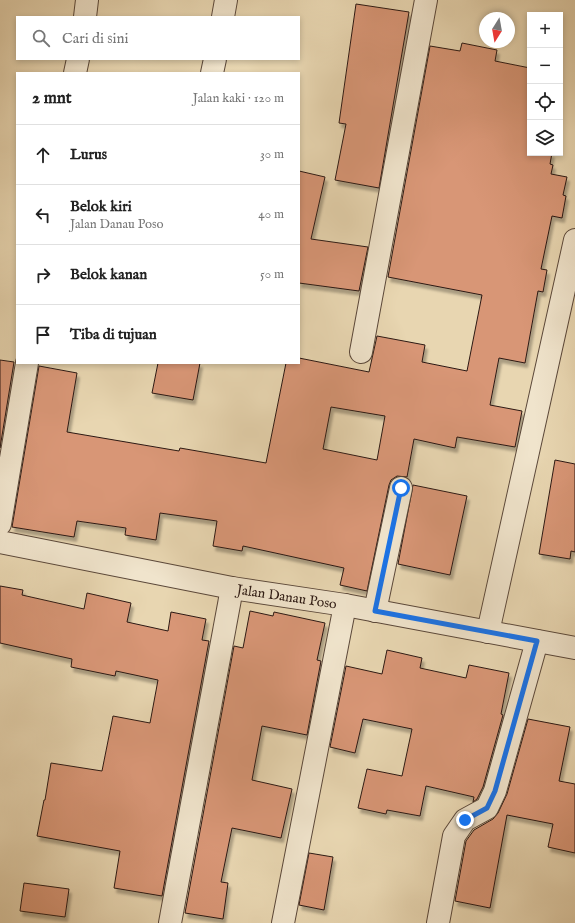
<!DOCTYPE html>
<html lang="id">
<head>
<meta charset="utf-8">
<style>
  :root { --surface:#fff; --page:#f2f2f2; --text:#222; --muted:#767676; --line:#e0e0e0 }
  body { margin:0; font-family:"IM FELL English",serif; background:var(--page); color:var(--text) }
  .controls { position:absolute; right:12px; top:12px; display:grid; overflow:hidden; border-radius:0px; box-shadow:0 2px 6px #0003 }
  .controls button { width:36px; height:36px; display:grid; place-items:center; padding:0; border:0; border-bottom:1px solid var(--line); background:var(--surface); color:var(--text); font:20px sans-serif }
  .compass { position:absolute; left:479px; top:12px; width:36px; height:36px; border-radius:50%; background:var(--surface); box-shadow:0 2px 6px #0003; rotate:191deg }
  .stop { position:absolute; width:12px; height:12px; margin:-9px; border:3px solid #1a73e8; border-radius:50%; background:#fff }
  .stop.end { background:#1a73e8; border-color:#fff; box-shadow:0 1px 4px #0008 }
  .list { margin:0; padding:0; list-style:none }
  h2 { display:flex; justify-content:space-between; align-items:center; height:52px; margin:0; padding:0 16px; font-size:17px }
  h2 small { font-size:13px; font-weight:400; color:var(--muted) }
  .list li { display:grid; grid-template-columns:26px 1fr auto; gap:12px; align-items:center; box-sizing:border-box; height:60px; padding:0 16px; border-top:1px solid var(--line) }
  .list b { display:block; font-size:15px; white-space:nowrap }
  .list p { margin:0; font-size:13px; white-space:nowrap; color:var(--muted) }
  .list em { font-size:13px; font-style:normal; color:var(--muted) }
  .icon { flex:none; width:22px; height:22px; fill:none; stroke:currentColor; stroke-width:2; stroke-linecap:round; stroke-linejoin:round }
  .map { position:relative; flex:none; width:575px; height:923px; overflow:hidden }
  .search { position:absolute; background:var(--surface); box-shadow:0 2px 6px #0003; left:16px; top:16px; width:284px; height:44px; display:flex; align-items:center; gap:10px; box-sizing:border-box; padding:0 14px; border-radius:0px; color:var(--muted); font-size:15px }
  .panel { position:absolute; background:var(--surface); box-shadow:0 2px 6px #0003; left:16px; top:72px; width:284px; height:292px; border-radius:0px }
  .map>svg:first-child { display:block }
  .building { fill:#d89676; stroke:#2c1913; fill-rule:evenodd; filter:url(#shadow) }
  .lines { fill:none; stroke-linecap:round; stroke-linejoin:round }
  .minor-casing { stroke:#5b483a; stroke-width:24 }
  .minor { stroke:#f0e4cc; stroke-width:22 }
  .route { stroke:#1a73e8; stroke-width:5 }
  .labels { text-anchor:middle; stroke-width:4; stroke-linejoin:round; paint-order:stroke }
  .street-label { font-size:14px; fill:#2c1913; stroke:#f0e4cc }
</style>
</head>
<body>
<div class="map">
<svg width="575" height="923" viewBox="0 0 575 923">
  <defs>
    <filter id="shadow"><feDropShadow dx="2.5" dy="4.5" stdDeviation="1" flood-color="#0004"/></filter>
  </defs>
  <rect width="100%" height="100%" fill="#e8d6b1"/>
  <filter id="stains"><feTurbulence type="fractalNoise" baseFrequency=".005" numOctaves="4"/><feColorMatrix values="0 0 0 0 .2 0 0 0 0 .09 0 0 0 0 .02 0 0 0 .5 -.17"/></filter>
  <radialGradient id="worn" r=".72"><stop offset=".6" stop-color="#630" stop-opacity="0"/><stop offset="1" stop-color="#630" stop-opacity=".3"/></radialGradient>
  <path class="building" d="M356,4L409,12L379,188L335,180L346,124L339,123Z
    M462,43L497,50L495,61L530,68V153H552L550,164L553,165L551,174L567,177L563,195L566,196L562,218L552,216L541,269L547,270L543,292L538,291L525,363L499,358L490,405L522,411L515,447L457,437L455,448L414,439L407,477L397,476L391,480L389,485L367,591L340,585L344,568L243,546L242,551L213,546L217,521L160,513L156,540L125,535L126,528L77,521L74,537L12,527L39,366L77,373L67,432L179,451L180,448L266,463L286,363H299V358L369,372L377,336L425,345L422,362L467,371L482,295L388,277L430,46L460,51ZM331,407L385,416L377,460L323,449Z
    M299,171L325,177L311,239L368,247L359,291L299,283Z
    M0,360L14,362L0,448Z
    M158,363H200L193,400L152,393Z
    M555,460L575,464V552L571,551L570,559L539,554Z
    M413,485L467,496L450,575L398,564Z
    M0,586L23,590L22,595L84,609L87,593L131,603L127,622L168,631L171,612L206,619L202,640L209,641L162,896L114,888L120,851L37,836L44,800H45L51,763L102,771L113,716L150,723L158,680L116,671L115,676L71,667L72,659L0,643Z
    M250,611L273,616L274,612L325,623L317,660L321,661L307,735L262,726L252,780L292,789L281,838L232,828L221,882L228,883L223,919L185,913L234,646L243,648Z
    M387,650L422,658L420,668L466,678L469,665L509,673L501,714L503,715L483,787L477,799L473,802L474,797L426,786L420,816L387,810L386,814L358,808L367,769L402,776L412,729L363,719L355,753L330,747L346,666L382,674Z
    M528,719L570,727L559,781L575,784V853L548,847L553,824L507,815L490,908L455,901L466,841L474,830L493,819L498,813L507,794Z
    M309,853L333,857L324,910L299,905Z
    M24,883L69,889L65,917L20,911Z"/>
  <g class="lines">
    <defs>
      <g id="minor">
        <path d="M85,17L87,0"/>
        <path d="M223,17L226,0"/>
        <path d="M75,73L78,59"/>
        <path d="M212,73L215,59"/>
        <path d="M361,352L426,0"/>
        <path d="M0,524L27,363"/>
        <path id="s1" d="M0,542L232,588L345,605L575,648"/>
        <path d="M375,611L401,488"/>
        <path d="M488,632L575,240"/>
        <path d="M170,923L232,588"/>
        <path d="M283,923L345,605"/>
        <path d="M438,923L454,836L465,820L487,808L495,791L537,641"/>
      </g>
    </defs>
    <use href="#minor" class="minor-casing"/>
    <use href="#minor" class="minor"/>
  </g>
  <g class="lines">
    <path class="route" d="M401,488L375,611L537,641L495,791L487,808L465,820"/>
  </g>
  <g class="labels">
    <g class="street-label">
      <text dy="5" stroke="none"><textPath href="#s1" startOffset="292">Jalan Danau Poso</textPath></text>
    </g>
  </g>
  <rect width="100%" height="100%" filter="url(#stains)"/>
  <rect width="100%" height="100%" fill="url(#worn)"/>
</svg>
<div class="controls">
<button>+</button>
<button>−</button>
<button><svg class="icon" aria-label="locate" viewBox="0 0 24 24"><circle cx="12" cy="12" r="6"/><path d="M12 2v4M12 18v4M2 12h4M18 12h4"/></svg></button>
<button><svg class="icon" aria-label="layers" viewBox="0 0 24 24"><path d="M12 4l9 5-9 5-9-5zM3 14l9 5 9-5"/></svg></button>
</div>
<svg class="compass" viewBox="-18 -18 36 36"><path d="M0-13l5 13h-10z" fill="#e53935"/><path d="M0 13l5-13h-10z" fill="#767676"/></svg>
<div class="stop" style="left:401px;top:488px"></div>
<div class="stop end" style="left:465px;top:820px"></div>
<div class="search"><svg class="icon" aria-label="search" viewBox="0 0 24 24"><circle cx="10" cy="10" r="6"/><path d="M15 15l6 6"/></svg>Cari di sini</div>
<section class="panel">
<h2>2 mnt<small>Jalan kaki · 120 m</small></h2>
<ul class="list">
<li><svg class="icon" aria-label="ahead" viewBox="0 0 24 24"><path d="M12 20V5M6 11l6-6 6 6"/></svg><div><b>Lurus</b></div><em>30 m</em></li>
<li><svg class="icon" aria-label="left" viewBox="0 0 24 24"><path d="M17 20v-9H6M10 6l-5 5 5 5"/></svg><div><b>Belok kiri</b><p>Jalan Danau Poso</p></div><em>40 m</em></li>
<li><svg class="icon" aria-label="right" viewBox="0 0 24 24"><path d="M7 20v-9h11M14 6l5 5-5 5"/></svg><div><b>Belok kanan</b></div><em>50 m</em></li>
<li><svg class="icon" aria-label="arrive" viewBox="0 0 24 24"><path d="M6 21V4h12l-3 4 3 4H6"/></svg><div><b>Tiba di tujuan</b></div></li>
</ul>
</section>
</div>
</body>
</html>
